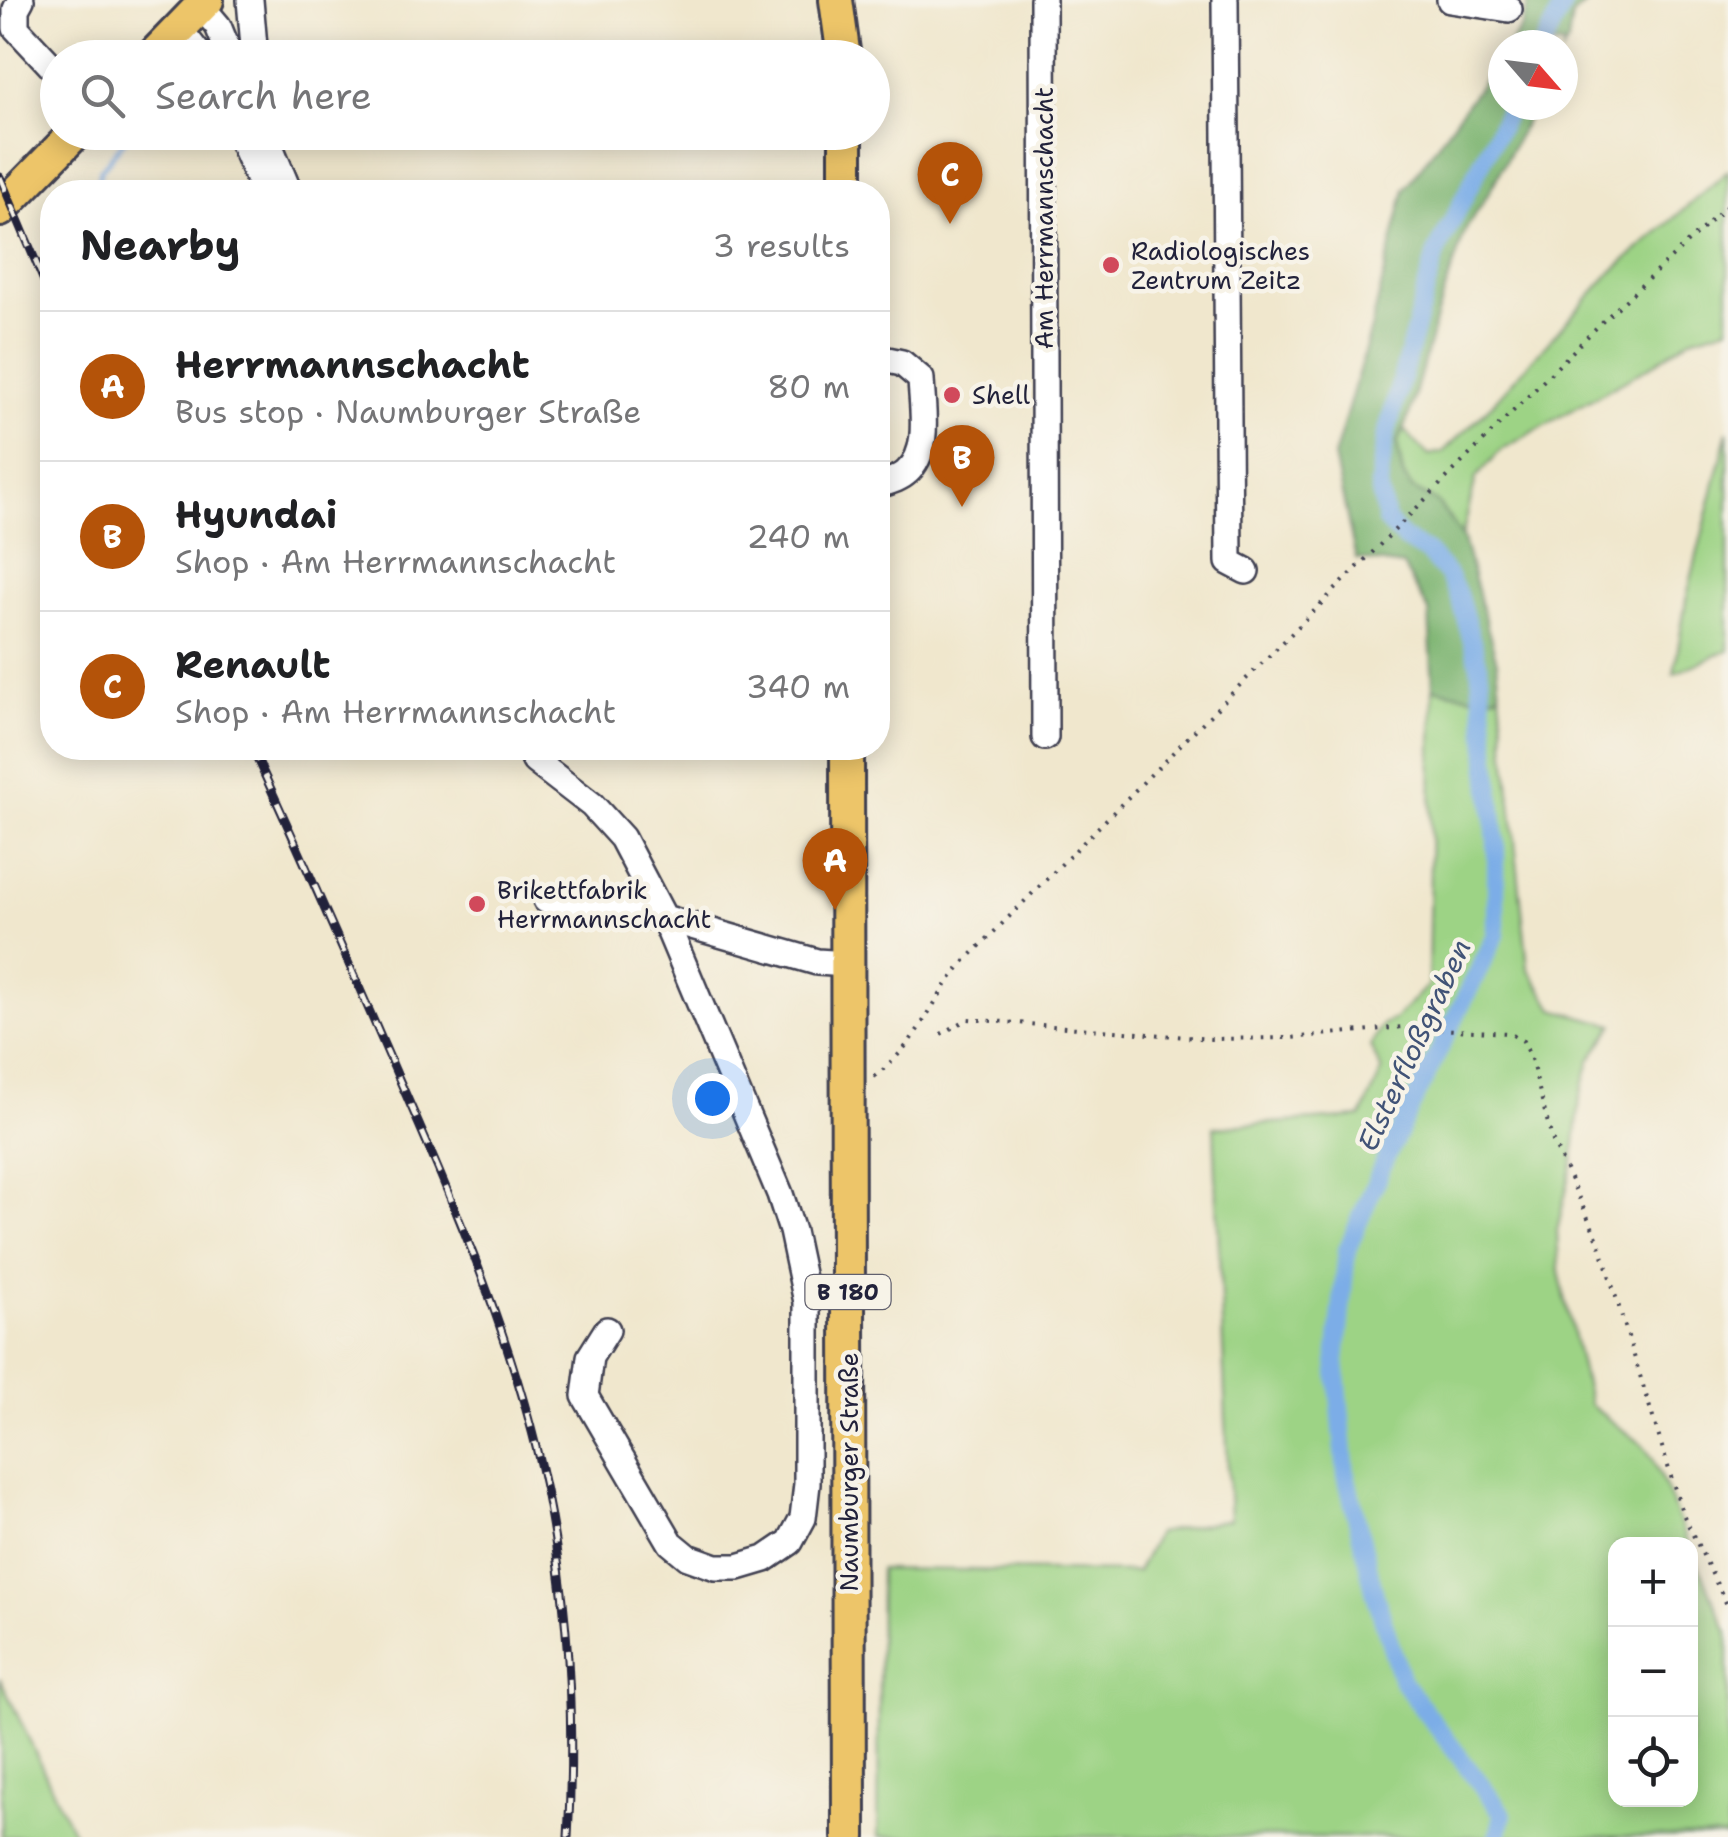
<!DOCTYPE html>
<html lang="en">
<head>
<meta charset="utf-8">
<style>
  :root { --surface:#fff; --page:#f6f6f6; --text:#202124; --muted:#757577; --line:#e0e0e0; --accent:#b45309 }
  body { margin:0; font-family:"Shantell Sans",sans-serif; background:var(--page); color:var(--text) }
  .controls { position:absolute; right:30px; bottom:30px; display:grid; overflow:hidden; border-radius:20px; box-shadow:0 5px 25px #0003 }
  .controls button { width:90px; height:90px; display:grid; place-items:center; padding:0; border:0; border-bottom:2px solid var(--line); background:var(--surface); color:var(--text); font:50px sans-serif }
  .compass { position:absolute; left:1488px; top:30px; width:90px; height:90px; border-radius:50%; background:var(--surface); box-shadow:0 5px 25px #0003; rotate:118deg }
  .you { position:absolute; left:712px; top:1098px; width:35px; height:35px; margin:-25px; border:8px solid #fff; border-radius:50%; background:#1a73e8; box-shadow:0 0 0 15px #1a73e833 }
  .badge { display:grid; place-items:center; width:65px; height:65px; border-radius:50%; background:var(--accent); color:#fff; font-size:32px; font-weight:700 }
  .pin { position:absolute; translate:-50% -82px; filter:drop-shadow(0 2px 5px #0008) }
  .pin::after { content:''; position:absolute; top:52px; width:35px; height:30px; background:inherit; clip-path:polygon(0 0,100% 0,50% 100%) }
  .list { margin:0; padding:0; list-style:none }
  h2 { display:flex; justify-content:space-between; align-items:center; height:130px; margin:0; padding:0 40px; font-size:42px }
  h2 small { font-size:32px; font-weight:400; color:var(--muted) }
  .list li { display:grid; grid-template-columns:65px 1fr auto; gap:30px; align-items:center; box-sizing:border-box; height:150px; padding:0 40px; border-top:2px solid var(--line) }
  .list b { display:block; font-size:38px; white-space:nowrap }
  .list p { margin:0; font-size:32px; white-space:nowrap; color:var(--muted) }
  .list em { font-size:32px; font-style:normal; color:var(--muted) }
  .icon { flex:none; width:55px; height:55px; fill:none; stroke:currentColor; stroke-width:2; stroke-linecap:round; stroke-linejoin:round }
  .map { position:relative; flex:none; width:1728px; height:1837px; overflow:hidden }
  .search { position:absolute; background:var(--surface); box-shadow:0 5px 25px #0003; left:40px; top:40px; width:850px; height:110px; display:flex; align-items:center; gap:25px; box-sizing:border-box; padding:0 35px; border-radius:55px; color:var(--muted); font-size:38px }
  .panel { position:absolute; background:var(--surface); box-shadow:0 5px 25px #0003; left:40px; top:180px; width:850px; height:580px; border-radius:40px }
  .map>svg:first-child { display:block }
  .green { fill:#9dd385; stroke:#607a60; stroke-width:2.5 }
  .forest { fill:#7eb572; stroke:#506c56; stroke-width:2.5 }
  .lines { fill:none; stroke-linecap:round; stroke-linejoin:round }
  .stream { stroke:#7bade7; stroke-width:5 }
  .canal { stroke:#7bade7; stroke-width:18 }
  .minor-casing { stroke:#414051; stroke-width:30 }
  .major-casing { stroke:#414051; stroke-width:38 }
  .path { stroke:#414051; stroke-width:4; stroke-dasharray:2.5 8; stroke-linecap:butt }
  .minor { stroke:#fff; stroke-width:25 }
  .major { stroke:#edc569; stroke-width:32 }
  .rail-casing { stroke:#22223b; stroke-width:9 }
  .rail { stroke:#f7f3e8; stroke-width:5; stroke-dasharray:15; stroke-linecap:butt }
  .poi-dot { fill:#d1495b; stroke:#f7f3e8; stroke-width:4 }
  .labels { text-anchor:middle; stroke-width:9; stroke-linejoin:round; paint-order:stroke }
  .shield { fill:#f7f3e8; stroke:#62616f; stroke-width:2.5 }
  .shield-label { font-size:22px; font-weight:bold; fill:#22223b }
  .street-label { font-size:25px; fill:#22223b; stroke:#f7f3e8 }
  .poi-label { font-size:25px; fill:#22223b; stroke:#f7f3e8; text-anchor:start }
  .water-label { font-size:28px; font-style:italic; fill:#415377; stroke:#f7f3e8 }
</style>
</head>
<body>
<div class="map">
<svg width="1728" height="1837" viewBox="0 0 1728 1837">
  <rect width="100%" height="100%" fill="#f7f3e8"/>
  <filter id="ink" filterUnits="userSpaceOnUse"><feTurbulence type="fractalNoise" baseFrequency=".01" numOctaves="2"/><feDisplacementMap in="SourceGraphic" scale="20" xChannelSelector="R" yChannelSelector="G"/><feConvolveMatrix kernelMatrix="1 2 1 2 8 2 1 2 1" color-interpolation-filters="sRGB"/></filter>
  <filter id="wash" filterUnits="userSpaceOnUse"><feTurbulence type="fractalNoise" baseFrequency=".0048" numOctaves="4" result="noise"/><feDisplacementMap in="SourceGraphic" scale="40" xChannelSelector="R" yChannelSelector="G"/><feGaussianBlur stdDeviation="2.25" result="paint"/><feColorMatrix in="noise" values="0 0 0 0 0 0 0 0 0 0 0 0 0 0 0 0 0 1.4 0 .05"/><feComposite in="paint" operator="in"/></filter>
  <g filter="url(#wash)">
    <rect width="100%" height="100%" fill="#f0e7cd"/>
    <path class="green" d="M1728,171V327L1691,338L1652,365L1501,450L1476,478L1462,536L1437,502L1412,489L1403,475L1397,443L1403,429L1428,455L1443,452L1481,416L1610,274Z
      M1728,431V650L1674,674L1686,600Z
      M1433,688L1482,698L1500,694L1528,968L1554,1009L1614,1025L1590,1060L1580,1097L1573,1162L1557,1230L1559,1272L1590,1405L1642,1444L1653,1459L1689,1544H1616V1800H1690L1691,1548L1728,1633V1837H878L880,1569L1137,1572L1157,1533L1230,1519L1214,1127L1361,1117L1382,1071L1370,1046L1383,1024L1395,1019L1428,985Z
      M0,1678L66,1818L75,1837H2Z"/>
    <path class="forest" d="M1529,0H1590L1572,16L1568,42L1563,51V45H1509L1522,27Z
      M1503,53V105H1534L1490,191L1466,229L1437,314L1409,416L1397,443L1403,475L1412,489L1437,502L1462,536L1497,662L1500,694L1482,698L1433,688L1429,611L1403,566L1356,559L1334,457L1371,329L1405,189Z"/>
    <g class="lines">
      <path class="stream" d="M95,192L101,170L131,132"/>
      <path class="canal" d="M1543,45L1566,0
        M1498,1837L1503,1814L1402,1681L1375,1594L1346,1475L1336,1361L1347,1250L1384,1162L1496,935V842L1479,665L1458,594L1448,575L1428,553L1404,539L1386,521L1379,486L1385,439L1436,253L1511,105"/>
    </g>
  </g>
  <g filter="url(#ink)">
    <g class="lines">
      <defs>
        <path id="minor" d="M21,0L16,9V28L58,73
          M250,0L255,58
          M1043,0L1045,737
          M1225,0L1229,562L1246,571
          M1450,0L1509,9
          M201,6L218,26L231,58
          M179,29L202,58
          M238,132L264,192
          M264,132L289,192
          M878,358L902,363L921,379C922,408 931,451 907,472C900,479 887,482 878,485
          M529,748L535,761L592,805L622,838L664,918L780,1194L792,1231L807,1302V1484L803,1518L790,1542L765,1559L738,1567H716L688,1557L671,1543L585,1396L590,1357L607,1330
          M546,900L664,918L817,962L847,964"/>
        <path id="major" d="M836,0L844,58
          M151,58L207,0
          M846,132V192
          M0,210L76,132
          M847,748L849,1837"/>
      </defs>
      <use href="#minor" class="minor-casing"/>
      <use href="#major" class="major-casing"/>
      <path class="path" d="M941,1034L968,1019L1211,1039L1290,1038L1403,1027L1509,1033L1523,1041L1530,1055L1552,1139L1599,1242L1682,1512L1728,1607
        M874,1077C920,1042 929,1002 965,961L1604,320L1728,205"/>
      <use href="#minor" class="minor"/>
      <use href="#major" class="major"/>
      <defs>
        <path id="rail" d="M0,177L52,300
          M252,748C302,855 349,964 396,1072C456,1208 516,1345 546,1491C569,1605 575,1721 568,1837"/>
      </defs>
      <use href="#rail" class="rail-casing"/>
      <use href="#rail" class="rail"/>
    </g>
  </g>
  <g class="poi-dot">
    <circle cx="1111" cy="265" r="10"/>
    <circle cx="952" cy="395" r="10"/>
    <circle cx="477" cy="904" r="10"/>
  </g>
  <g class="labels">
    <rect class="shield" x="805.5" y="1275" width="85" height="34" rx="8"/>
    <g class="shield-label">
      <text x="848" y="1300">B 180</text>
    </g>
    <g class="street-label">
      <text transform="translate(1044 218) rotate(-90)" y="9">Am Herrmannschacht</text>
      <text transform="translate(849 1472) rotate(-90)" y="9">Naumburger Straße</text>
    </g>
    <g class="poi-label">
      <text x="1131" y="260">Radiologisches<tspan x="1131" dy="29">Zentrum Zeitz</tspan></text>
      <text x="972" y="404">Shell</text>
      <text x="497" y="899">Brikettfabrik<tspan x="497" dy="29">Herrmannschacht</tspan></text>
    </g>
    <g class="water-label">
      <text transform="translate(1414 1045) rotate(-65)" y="10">Elsterfloßgraben</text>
    </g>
  </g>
</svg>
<div class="controls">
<button>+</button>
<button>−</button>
<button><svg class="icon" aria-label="locate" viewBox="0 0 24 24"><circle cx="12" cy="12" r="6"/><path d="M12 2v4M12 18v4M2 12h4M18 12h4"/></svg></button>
</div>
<svg class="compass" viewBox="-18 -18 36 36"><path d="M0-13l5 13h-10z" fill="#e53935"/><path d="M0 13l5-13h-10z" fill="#757577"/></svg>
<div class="you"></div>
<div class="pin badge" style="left:835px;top:910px">A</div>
<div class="pin badge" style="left:962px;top:507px">B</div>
<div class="pin badge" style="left:950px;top:224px">C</div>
<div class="search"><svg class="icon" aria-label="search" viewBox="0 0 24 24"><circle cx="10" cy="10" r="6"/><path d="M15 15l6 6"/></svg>Search here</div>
<section class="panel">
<h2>Nearby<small>3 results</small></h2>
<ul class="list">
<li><span class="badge">A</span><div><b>Herrmannschacht</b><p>Bus stop · Naumburger Straße</p></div><em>80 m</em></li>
<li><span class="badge">B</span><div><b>Hyundai</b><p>Shop · Am Herrmannschacht</p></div><em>240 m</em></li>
<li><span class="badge">C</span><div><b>Renault</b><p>Shop · Am Herrmannschacht</p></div><em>340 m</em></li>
</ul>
</section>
</div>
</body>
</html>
